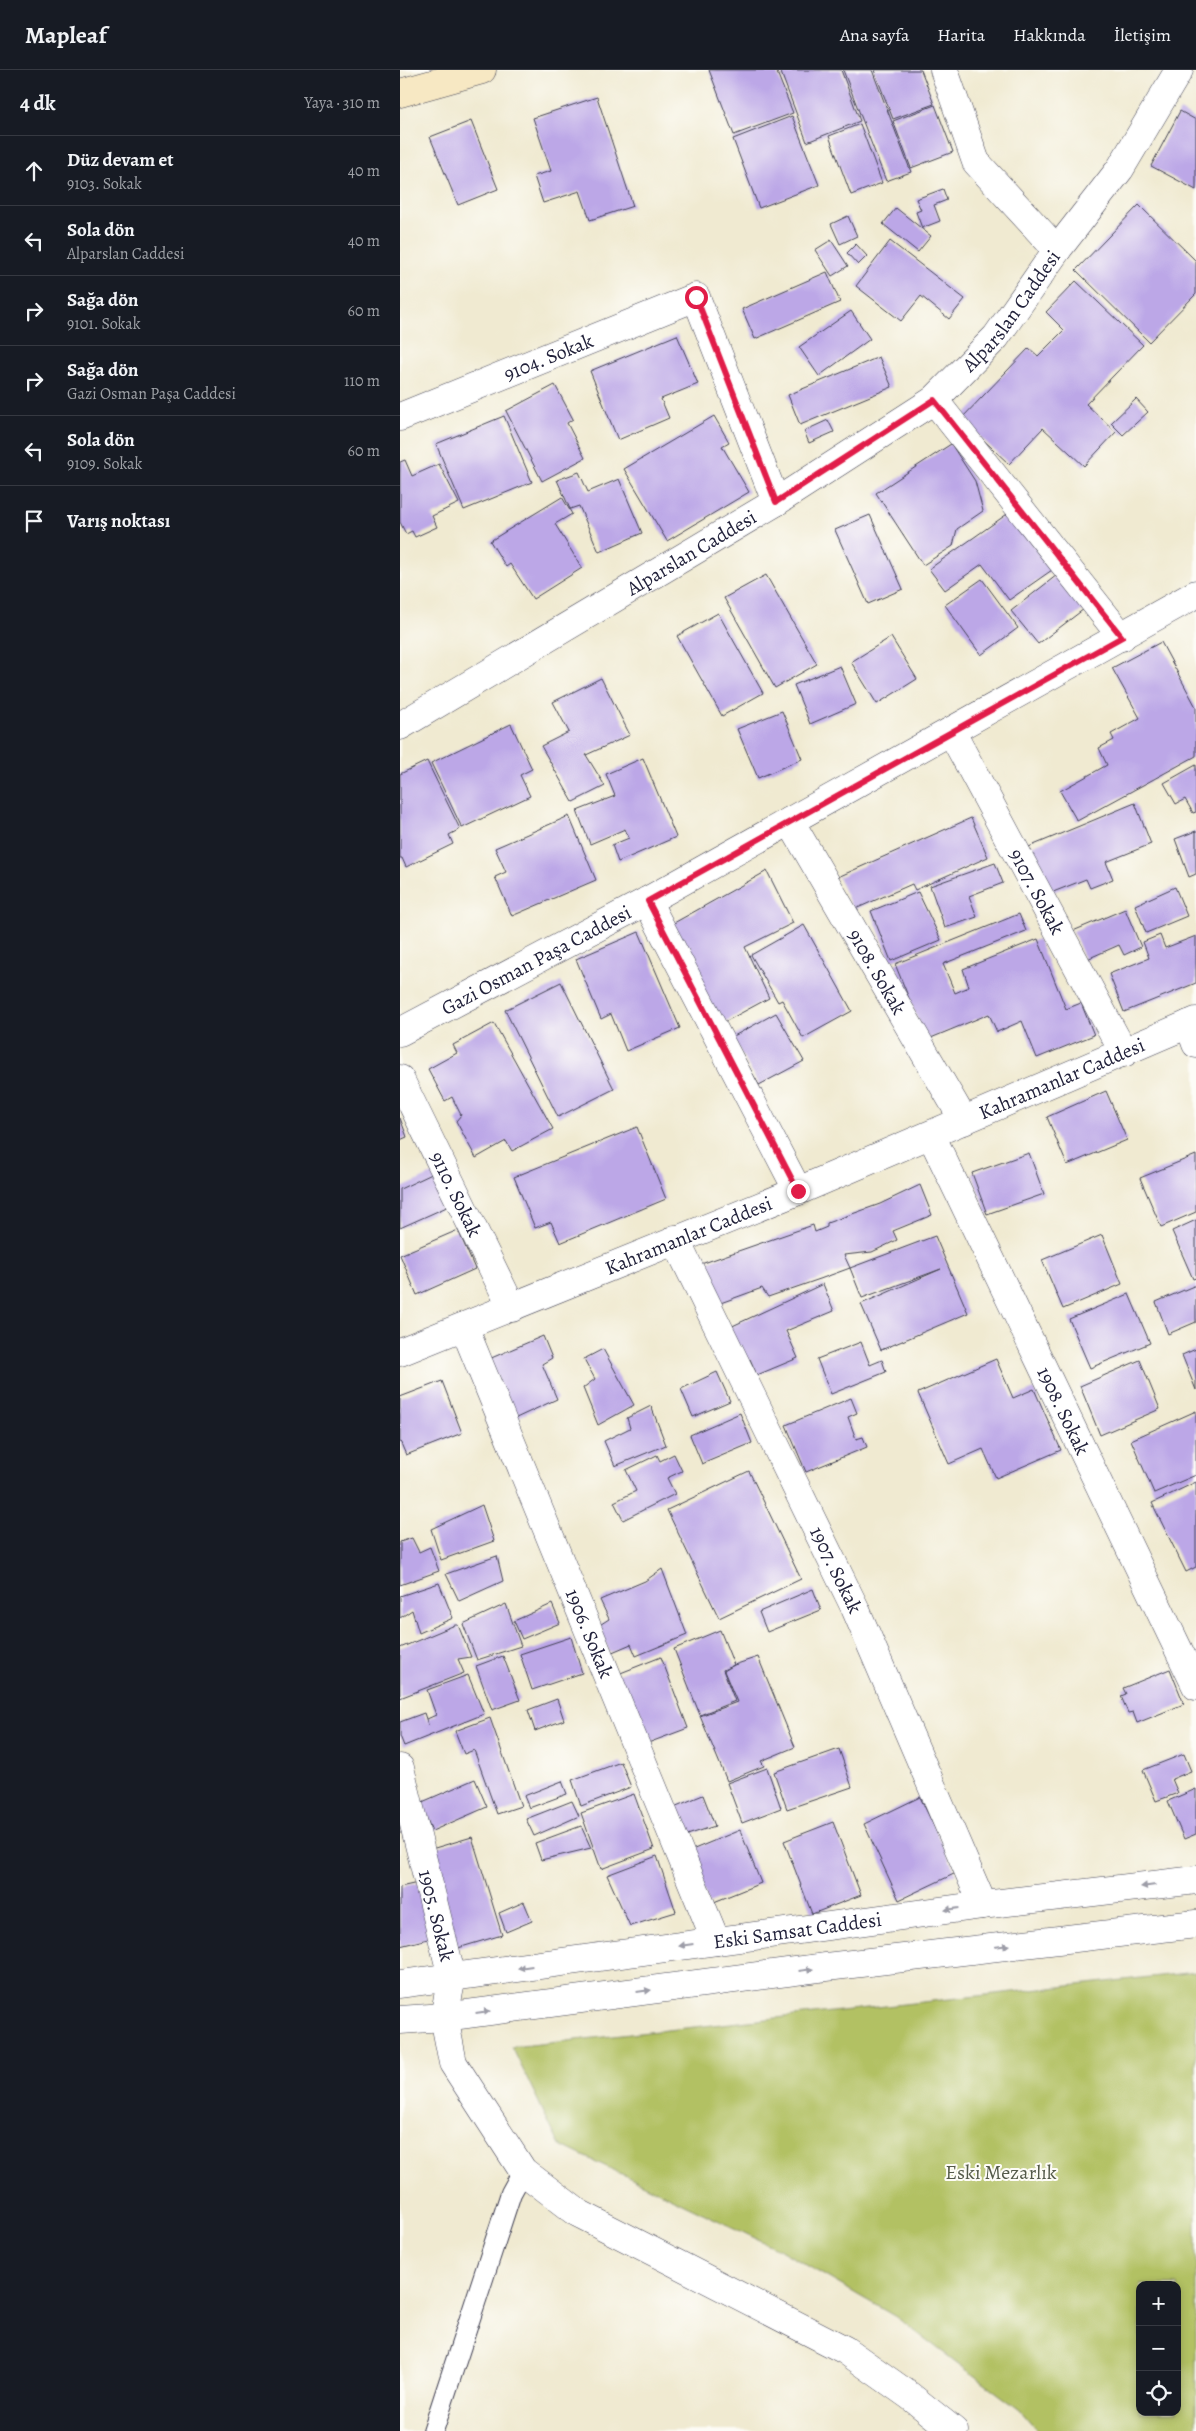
<!DOCTYPE html>
<html lang="tr">
<head>
<meta charset="utf-8">
<style>
  :root { --surface:#171b24; --page:#242831; --text:#f1f3f6; --muted:#9ea1a6; --line:#363941 }
  body { margin:0; font-family:Alegreya,serif; background:var(--page); color:var(--text) }
  .controls { position:absolute; right:15px; bottom:15px; display:grid; overflow:hidden; border-radius:10px; box-shadow:0 2px 8px #0003 }
  .controls button { width:45px; height:45px; display:grid; place-items:center; padding:0; border:0; border-bottom:1px solid var(--line); background:var(--surface); color:var(--text); font:25px sans-serif }
  .stop { position:absolute; width:15px; height:15px; margin:-11px; border:4px solid #e11d48; border-radius:50%; background:#fff }
  .stop.end { background:#e11d48; border-color:#fff; box-shadow:0 1px 5px #0008 }
  .list { margin:0; padding:0; list-style:none }
  h2 { display:flex; justify-content:space-between; align-items:center; height:65px; margin:0; padding:0 20px; font-size:21px }
  h2 small { font-size:16px; font-weight:400; color:var(--muted) }
  .list li { display:grid; grid-template-columns:32px 1fr auto; gap:15px; align-items:center; box-sizing:border-box; height:70px; padding:0 20px; border-top:1px solid var(--line) }
  .list b { display:block; font-size:19px; white-space:nowrap }
  .list p { margin:0; font-size:16px; white-space:nowrap; color:var(--muted) }
  .list em { font-size:16px; font-style:normal; color:var(--muted) }
  .icon { flex:none; width:28px; height:28px; fill:none; stroke:currentColor; stroke-width:2; stroke-linecap:round; stroke-linejoin:round }
  .map { position:relative; flex:none; width:796px; height:2361px; overflow:hidden }
  header { display:flex; align-items:center; gap:30px; box-sizing:border-box; height:70px; padding:0 25px; background:var(--surface); border-bottom:1px solid var(--line) }
  header strong { font-size:24px }
  nav { display:flex; gap:28px; margin-inline-start:auto; font-size:18px }
  main { display:flex }
  aside { flex:1; background:var(--surface) }
  .map>svg:first-child { display:block }
  .green { fill:#b2c163; stroke:#6a724f; fill-rule:evenodd }
  .building { fill:#bca7e7 }
  .lines { fill:none; stroke-linecap:round; stroke-linejoin:round }
  .service-casing { stroke:#414052; stroke-width:22 }
  .minor-casing { stroke:#414052; stroke-width:29 }
  .tertiary-casing { stroke:#414052; stroke-width:29 }
  .secondary-casing { stroke:#414052; stroke-width:29 }
  .service { stroke:#fff; stroke-width:20 }
  .minor { stroke:#fff; stroke-width:28 }
  .tertiary { stroke:#fff; stroke-width:28 }
  .secondary { stroke:#f7e8c3; stroke-width:28 }
  .oneway { fill:#9c9ca7 }
  .route { stroke:#e11d48; stroke-width:6 }
  .labels { text-anchor:middle; stroke-width:4; stroke-linejoin:round; paint-order:stroke }
  .street-label { font-size:20px; fill:#22223b; stroke:#fdfcf7 }
  .park-label { font-size:20px; fill:#545a49; stroke:#fdfcf7 }
</style>
</head>
<body>
<header>
<strong>Mapleaf</strong>
<nav><a>Ana sayfa</a><a>Harita</a><a>Hakkında</a><a>İletişim</a></nav>
</header>
<main>
<aside>
<h2>4 dk<small>Yaya · 310 m</small></h2>
<ul class="list">
<li><svg class="icon" aria-label="ahead" viewBox="0 0 24 24"><path d="M12 20V5M6 11l6-6 6 6"/></svg><div><b>Düz devam et</b><p>9103. Sokak</p></div><em>40 m</em></li>
<li><svg class="icon" aria-label="left" viewBox="0 0 24 24"><path d="M17 20v-9H6M10 6l-5 5 5 5"/></svg><div><b>Sola dön</b><p>Alparslan Caddesi</p></div><em>40 m</em></li>
<li><svg class="icon" aria-label="right" viewBox="0 0 24 24"><path d="M7 20v-9h11M14 6l5 5-5 5"/></svg><div><b>Sağa dön</b><p>9101. Sokak</p></div><em>60 m</em></li>
<li><svg class="icon" aria-label="right" viewBox="0 0 24 24"><path d="M7 20v-9h11M14 6l5 5-5 5"/></svg><div><b>Sağa dön</b><p>Gazi Osman Paşa Caddesi</p></div><em>110 m</em></li>
<li><svg class="icon" aria-label="left" viewBox="0 0 24 24"><path d="M17 20v-9H6M10 6l-5 5 5 5"/></svg><div><b>Sola dön</b><p>9109. Sokak</p></div><em>60 m</em></li>
<li><svg class="icon" aria-label="arrive" viewBox="0 0 24 24"><path d="M6 21V4h12l-3 4 3 4H6"/></svg><div><b>Varış noktası</b></div></li>
</ul>
</aside>
<div class="map">
<svg width="796" height="2361" viewBox="0 0 796 2361">
  <rect width="100%" height="100%" fill="#fdfcf7"/>
  <filter id="ink" filterUnits="userSpaceOnUse"><feTurbulence type="fractalNoise" baseFrequency=".02" numOctaves="2"/><feDisplacementMap in="SourceGraphic" scale="10" xChannelSelector="R" yChannelSelector="G"/><feConvolveMatrix kernelMatrix="1 2 1 2 8 2 1 2 1" color-interpolation-filters="sRGB"/></filter>
  <filter id="wash" filterUnits="userSpaceOnUse"><feTurbulence type="fractalNoise" baseFrequency=".0096" numOctaves="4" result="noise"/><feDisplacementMap in="SourceGraphic" scale="20" xChannelSelector="R" yChannelSelector="G"/><feGaussianBlur stdDeviation="1.12" result="paint"/><feColorMatrix in="noise" values="0 0 0 0 0 0 0 0 0 0 0 0 0 0 0 0 0 1.4 0 .05"/><feComposite in="paint" operator="in"/></filter>
  <g filter="url(#wash)">
    <rect width="100%" height="100%" fill="#f0ead1"/>
    <path class="green" d="M796,1902V2361H638L620,2340L496,2247L382,2181L159,2074L112,1977ZM740,2215H777V2342H740Z"/>
    <g id="blocks">
      <path class="building" d="M309,0H376L393,43L334,65Z
        M380,0H441L460,51L407,72Z
        M443,0H472L511,102L486,111Z
        M474,0H521L534,34L493,49Z
        M197,27L233,136L190,150L180,121L143,133L134,106L151,101L133,48Z
        M535,35L553,82L511,98L493,51Z
        M780,41L796,50V120L751,96Z
        M392,46L419,115L359,138L333,69Z
        M71,51L98,119L58,135L30,67Z
        M460,54L482,113L451,125L429,66Z
        M543,119L547,130L534,135L540,151L522,158L516,142L521,140L516,129Z
        M739,135L796,191V224L749,272L676,200Z
        M496,138L531,166L518,182L483,154Z
        M448,146L457,166L440,174L431,154Z
        M431,170L448,196L432,206L415,180Z
        M490,171L565,229L549,249L521,226L501,251L456,216Z
        M456,174L467,186L458,195L447,183Z
        M427,202L440,232L355,269L342,239Z
        M676,211L743,275L686,334L716,362L684,396L643,358L609,394L561,349L629,278L638,286L664,260L646,242Z
        M451,241L470,269L419,306L399,277Z
        M277,265L298,314L261,329L269,348L218,370L190,301Z
        M479,287L492,317L400,355L388,325Z
        M155,315L173,349L167,353L185,388L142,411L106,341Z
        M736,329L748,342L723,365L711,353Z
        M104,346L132,412L64,440L36,374Z
        M314,346L329,372L322,376L349,422L267,471L224,399Z
        M428,350L434,362L409,373L404,361Z
        M551,374L575,411L583,441L557,459L553,476L523,495L476,423Z
        M5,390L12,406L39,394L59,433L32,446L37,457L15,467L12,461L6,464L0,452V392Z
        M179,402L188,422L219,409L242,463L199,482L179,436L170,439L157,410Z
        M162,427L172,444L155,454L182,498L133,529L110,494L106,497L90,471Z
        M610,442L652,500L609,530L582,494L545,520L529,499Z
        M470,445L503,519L468,534L435,460Z
        M366,505L417,594L375,618L324,528Z
        M657,505L684,539L638,574L611,541Z
        M582,509L618,558L581,585L545,535Z
        M318,543L363,623L322,646L277,566Z
        M491,567L517,609L477,634L451,592Z
        M761,572L796,637V686L677,751L660,721L707,695L699,678L714,670L711,664L740,648L712,598Z
        M440,596L456,634L410,654L394,615Z
        M201,608L230,665L186,685L205,716L173,732L141,676L169,662L153,632Z
        M382,641L402,689L358,708L337,659Z
        M111,654L132,699L120,705L130,726L62,758L31,693Z
        M243,688L276,767L218,792L212,775L229,768L225,759L190,774L177,741L215,726L206,704Z
        M27,691L60,759L49,765L53,774L6,797L2,788H0V704Z
        M796,695V742L793,743L785,729L776,734L764,713Z
        M735,733L751,774L706,792L713,809L690,818L686,809L643,826L624,779Z
        M169,746L196,810L112,846L95,807L106,802L95,778Z
        M571,748L588,787L515,820L512,814L453,840L438,807Z
        M796,761V804L789,807L775,769Z
        M595,793L603,813L569,826L577,847L545,858L530,816Z
        M367,801L393,853L345,877L369,928L317,956L265,858Z
        M775,817L787,846L746,863L735,835Z
        M518,822L541,870L491,891L471,841Z
        M725,839L741,877L724,885L719,875L685,890L673,861Z
        M619,844L626,861L543,894L555,923L569,917L563,899L638,869L666,939L681,933L694,965L637,988L622,951L597,962L589,944L526,970L495,894Z
        M404,855L452,941L403,968L382,930L378,932L351,885Z
        M239,862L280,958L226,981L211,944L201,949L176,889Z
        M760,865L765,878L796,866V913L724,942L709,904L749,888L743,872Z
        M161,912L214,1019L158,1047L105,940Z
        M376,943L404,991L359,1015L332,967Z
        M94,953L153,1059L112,1081L106,1071L76,1088L56,1051L61,1045L52,1027L45,1031L28,999L57,983L53,975Z
        M706,1021L727,1070L667,1095L647,1047Z
        M0,1048L7,1067L0,1070Z
        M237,1057L266,1129L160,1173L151,1152L135,1158L114,1107Z
        M629,1083L644,1124L587,1144L572,1103Z
        M796,1085V1142L761,1157L740,1108Z
        M34,1103L49,1136L0,1158V1119Z
        M520,1115L532,1145L493,1161L497,1170L472,1182L444,1185L450,1198L420,1209L368,1227L362,1218L315,1235L298,1195L413,1155L415,1162L427,1157V1153L480,1134Z
        M796,1150V1208L793,1209L772,1161Z
        M58,1160L75,1199L17,1225L0,1185Z
        M702,1165L722,1214L663,1239L642,1190Z
        M535,1166L568,1243L481,1280L461,1234L541,1199L462,1228L450,1198Z
        M423,1214L434,1241L386,1261L398,1288L357,1305L350,1289L346,1294L326,1259Z
        M796,1215V1252L768,1264L756,1232Z
        M729,1224L750,1273L690,1298L669,1249Z
        M143,1266L152,1288L142,1294L157,1329L114,1349L89,1289Z
        M461,1272L470,1295L482,1290L486,1302L431,1324L417,1289Z
        M203,1279L234,1335L198,1355L183,1318L195,1309L184,1289Z
        M796,1279V1320L782,1285Z
        M596,1289L613,1328L634,1319L661,1380L596,1408L583,1379L549,1394L518,1323Z
        M740,1290L760,1339L700,1365L680,1316Z
        M317,1302L330,1331L293,1347L281,1319Z
        M42,1311L62,1363L6,1385L0,1371V1327Z
        M451,1328L457,1343L448,1347L456,1369L463,1367L467,1377L406,1402L386,1355Z
        M251,1336L266,1375L215,1396L204,1371L230,1358L227,1348Z
        M796,1341V1405L754,1423L731,1370Z
        M340,1343L352,1373L302,1394L290,1365Z
        M274,1384L282,1401L267,1408L275,1424L223,1450L214,1432L236,1421L226,1400L257,1385L260,1391Z
        M349,1401L401,1509L319,1548L267,1440Z
        M796,1412V1497L786,1502L752,1433Z
        M82,1435L94,1471L41,1490L31,1459Z
        M12,1468L19,1482L30,1477L39,1501L0,1515V1472Z
        M97,1486L103,1511L59,1531L46,1504Z
        M262,1499L287,1565L236,1586L231,1574L210,1583L198,1556L209,1549L200,1530L245,1511Z
        M39,1513L53,1548L19,1563L12,1540L0,1548V1526Z
        M413,1519L421,1540L367,1562L359,1542Z
        M106,1534L121,1576L77,1590L63,1554Z
        M152,1534L160,1553L122,1569L114,1551Z
        M55,1555H58L71,1587L58,1589L64,1603L0,1628V1578Z
        M320,1560L334,1595L358,1587L395,1677L361,1691L364,1696L327,1711L300,1646L337,1632L324,1601L334,1595L323,1600L335,1631L300,1645L274,1579Z
        M171,1567L182,1603L132,1620L120,1584Z
        M103,1586L120,1630L92,1640L76,1596Z
        M261,1587L288,1658L240,1676L213,1606Z
        M770,1599L784,1634L737,1653L733,1642L728,1643L721,1626L726,1624L723,1618Z
        M68,1605L84,1644L4,1676L0,1666V1652L24,1643L28,1655L27,1649L36,1645L27,1620Z
        M157,1629L164,1650L135,1661L128,1640Z
        M90,1648L121,1736L97,1744L74,1680L64,1684L55,1661Z
        M439,1679L452,1717L387,1739L374,1702Z
        M784,1684L791,1701L772,1709L778,1723L756,1731L743,1700Z
        M221,1692L231,1717L181,1736L172,1710Z
        M367,1698L381,1738L342,1753L327,1713Z
        M75,1709L87,1737L32,1761L20,1733Z
        M162,1711L167,1724L129,1738L124,1726Z
        M796,1719V1764L784,1769L768,1731Z
        M234,1724L254,1779L201,1799L181,1743Z
        M303,1725L315,1756L281,1767L269,1739Z
        M520,1727L556,1803L499,1830L464,1754Z
        M172,1731L179,1746L134,1766L126,1749Z
        M433,1752L461,1825L412,1844L384,1771Z
        M181,1756L191,1778L141,1790L135,1773Z
        M340,1760L361,1813L309,1834L287,1782Z
        M72,1767L102,1865L58,1878L28,1780Z
        M257,1786L276,1842L230,1856L207,1805Z
        M18,1813L32,1868L0,1876V1817Z
        M124,1832L132,1851L106,1862L99,1843Z"/>
    </g>
  </g>
  <g filter="url(#ink)">
    <use href="#blocks" fill-opacity="0" stroke="#414052" stroke-width="1"/>
    <g class="lines">
      <defs>
        <path id="service" d="M33,2361L111,2123L123,2101"/>
        <g id="minor">
          <path d="M544,0L576,92L657,180"/>
          <path d="M534,330L722,567"/>
          <path id="s1" d="M0,347L296,227L376,432"/>
          <path id="s2" d="M551,661L724,983"/>
          <path id="s3" d="M390,751L564,1051"/>
          <path d="M247,831L398,1121"/>
          <path d="M789,954L796,974"/>
          <path id="s4" d="M0,962L247,831L796,524"/>
          <path id="s5" d="M0,1009L112,1238"/>
          <path id="s6" d="M531,1065L796,1616"/>
          <path id="s7" d="M275,1169L455,1538L583,1835"/>
          <path id="s8" d="M64,1257L316,1871"/>
          <path id="s9" d="M0,1698L52,1907L44,1947L53,1993L123,2101L178,2143L445,2280L510,2326L554,2361"/>
        </g>
        <g id="tertiary">
          <path id="s10" d="M0,656L376,432L534,330L596,267L657,180L720,99L779,0"/>
          <path id="s11" d="M0,1282L398,1121L796,951"/>
          <path id="s12" d="M0,1914L583,1835L796,1810"/>
          <path d="M0,1950L44,1947L426,1897L796,1854"/>
        </g>
        <path id="secondary" d="M0,23L82,0"/>
      </defs>
      <use href="#service" class="service-casing"/>
      <use href="#minor" class="minor-casing"/>
      <use href="#tertiary" class="tertiary-casing"/>
      <use href="#secondary" class="secondary-casing"/>
      <use href="#service" class="service"/>
      <use href="#minor" class="minor"/>
      <use href="#tertiary" class="tertiary"/>
      <use href="#secondary" class="secondary"/>
    </g>
    <defs><path id="oneway-solid" d="M-6-.8H1V-3.2L6.5 0L1 3.2V.8H-6Z" transform="scale(1.25)"/></defs>
    <g class="oneway">
      <use href="#oneway-solid" transform="translate(748 1816) rotate(173)"/>
      <use href="#oneway-solid" transform="translate(552 1839) rotate(172)"/>
      <use href="#oneway-solid" transform="translate(286 1875) rotate(172)"/>
      <use href="#oneway-solid" transform="translate(602 1876) rotate(-7)"/>
      <use href="#oneway-solid" transform="translate(125 1897) rotate(172)"/>
      <use href="#oneway-solid" transform="translate(406 1900) rotate(-7)"/>
      <use href="#oneway-solid" transform="translate(244 1921) rotate(-7)"/>
      <use href="#oneway-solid" transform="translate(83 1942) rotate(-7)"/>
    </g>
  </g>
  <g class="lines" filter="url(#ink)">
    <path class="route" d="M296,227L376,432L534,330L722,567L248,831L398,1121"/>
  </g>
  <g class="labels">
    <g class="street-label">
      <text dy="7" stroke="none"><textPath href="#s10" startOffset="744">Alparslan Caddesi</textPath></text>
      <text dy="7" stroke="none"><textPath href="#s1" startOffset="160">9104. Sokak</textPath></text>
      <text dy="7" stroke="none"><textPath href="#s10" startOffset="339">Alparslan Caddesi</textPath></text>
      <text dy="7" stroke="none"><textPath href="#s2" startOffset="182">9107. Sokak</textPath></text>
      <text dy="7" stroke="none"><textPath href="#s4" startOffset="154">Gazi Osman Paşa Caddesi</textPath></text>
      <text dy="7" stroke="none"><textPath href="#s3" startOffset="174">9108. Sokak</textPath></text>
      <text dy="7" stroke="none"><textPath href="#s11" startOffset="716">Kahramanlar Caddesi</textPath></text>
      <text dy="7" stroke="none"><textPath href="#s5" startOffset="128">9110. Sokak</textPath></text>
      <text dy="7" stroke="none"><textPath href="#s11" startOffset="311">Kahramanlar Caddesi</textPath></text>
      <text dy="7" stroke="none"><textPath href="#s6" startOffset="306">1908. Sokak</textPath></text>
      <text dy="7" stroke="none"><textPath href="#s7" startOffset="368">1907. Sokak</textPath></text>
      <text dy="7" stroke="none"><textPath href="#s8" startOffset="331">1906. Sokak</textPath></text>
      <text dy="7" stroke="none"><textPath href="#s9" startOffset="152">1905. Sokak</textPath></text>
      <text dy="7" stroke="none"><textPath href="#s12" startOffset="401">Eski Samsat Caddesi</textPath></text>
    </g>
    <g class="park-label">
      <text x="601" y="2109">Eski Mezarlık</text>
    </g>
  </g>
</svg>
<div class="controls">
<button>+</button>
<button>−</button>
<button><svg class="icon" aria-label="locate" viewBox="0 0 24 24"><circle cx="12" cy="12" r="6"/><path d="M12 2v4M12 18v4M2 12h4M18 12h4"/></svg></button>
</div>
<div class="stop" style="left:296px;top:227px"></div>
<div class="stop end" style="left:398px;top:1121px"></div>
</div>
</main>
</body>
</html>
